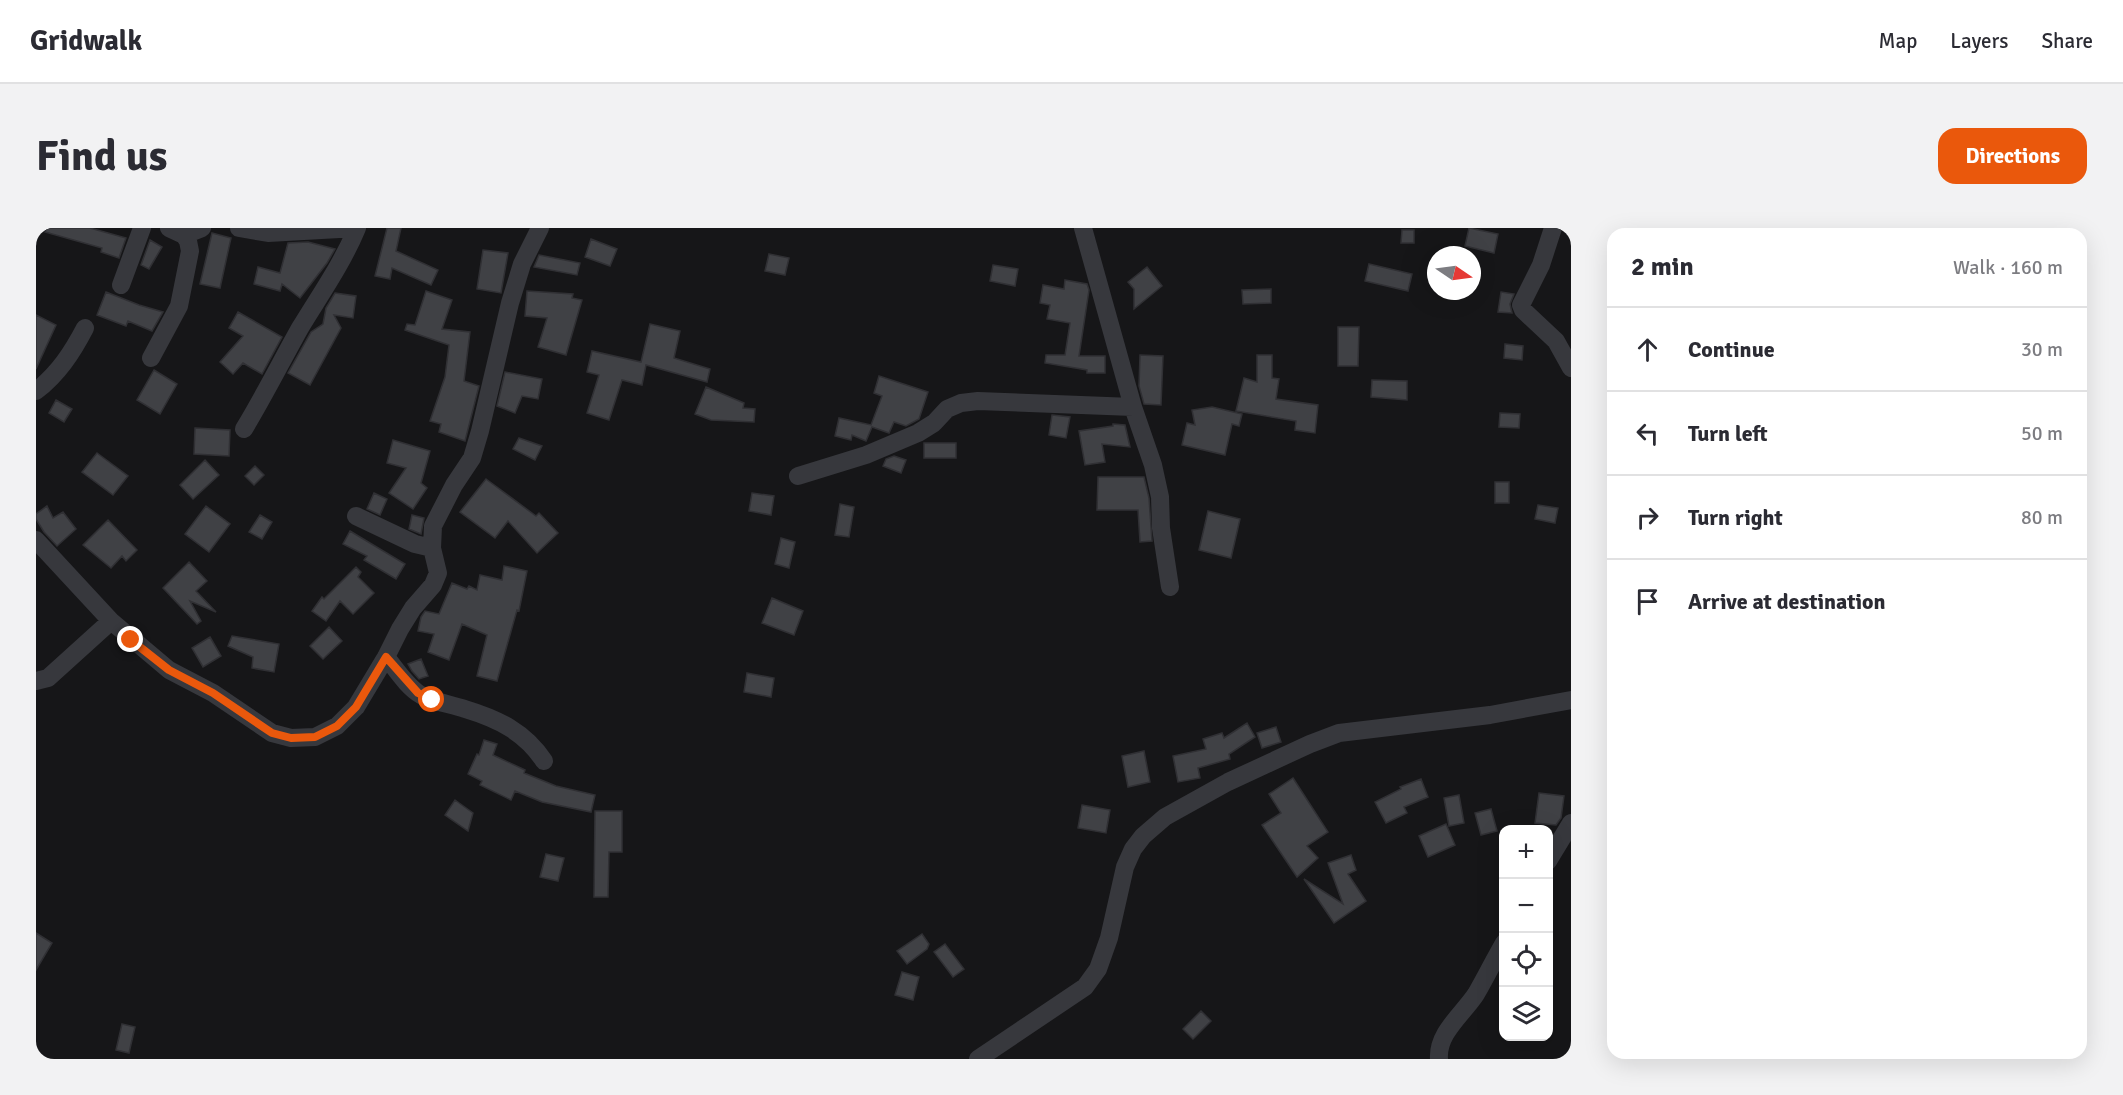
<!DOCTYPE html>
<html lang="en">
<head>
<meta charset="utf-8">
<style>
  :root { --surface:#fff; --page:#f2f2f3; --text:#2b2b33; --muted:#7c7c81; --line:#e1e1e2; --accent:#ea580c }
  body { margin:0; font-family:Signika,sans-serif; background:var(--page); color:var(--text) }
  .controls { position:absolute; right:18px; bottom:18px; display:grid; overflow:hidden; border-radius:12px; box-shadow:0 6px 24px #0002 }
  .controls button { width:54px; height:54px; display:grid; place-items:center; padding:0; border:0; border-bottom:2px solid var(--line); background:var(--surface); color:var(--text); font:30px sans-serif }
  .compass { position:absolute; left:1391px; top:18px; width:54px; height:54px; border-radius:50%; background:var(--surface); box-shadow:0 6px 24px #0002; rotate:103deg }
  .stop { position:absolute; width:18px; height:18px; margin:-14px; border:4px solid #ea580c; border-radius:50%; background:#fff }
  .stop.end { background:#ea580c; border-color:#fff; box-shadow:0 2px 6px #0008 }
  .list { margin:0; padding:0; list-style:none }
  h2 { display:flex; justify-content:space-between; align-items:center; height:78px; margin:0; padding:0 24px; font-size:26px }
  h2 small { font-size:20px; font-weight:400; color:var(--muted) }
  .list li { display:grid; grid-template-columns:39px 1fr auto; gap:18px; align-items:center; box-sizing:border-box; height:84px; padding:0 24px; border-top:2px solid var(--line) }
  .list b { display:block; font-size:22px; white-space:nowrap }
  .list em { font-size:20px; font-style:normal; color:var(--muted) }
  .icon { flex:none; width:33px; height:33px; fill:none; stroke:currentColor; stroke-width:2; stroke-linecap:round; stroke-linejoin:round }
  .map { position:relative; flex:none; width:1535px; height:831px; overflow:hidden; border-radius:18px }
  header { display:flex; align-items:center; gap:36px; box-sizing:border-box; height:84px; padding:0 30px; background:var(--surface); border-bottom:2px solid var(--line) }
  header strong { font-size:28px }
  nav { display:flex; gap:33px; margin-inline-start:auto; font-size:21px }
  .intro { display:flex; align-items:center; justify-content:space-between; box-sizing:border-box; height:144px; padding:0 36px }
  h1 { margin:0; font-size:42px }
  .button { padding:15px 27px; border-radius:18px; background:var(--accent); color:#fff; font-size:21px; font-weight:700 }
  main { display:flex; gap:36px; padding:0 36px }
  aside { flex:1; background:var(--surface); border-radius:18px; box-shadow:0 6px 24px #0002 }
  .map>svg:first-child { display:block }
  .building { fill:#404145; stroke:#303034; stroke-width:1.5 }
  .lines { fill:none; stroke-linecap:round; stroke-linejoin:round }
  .minor { stroke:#37383d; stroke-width:18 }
  .route { stroke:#ea580c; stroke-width:8 }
</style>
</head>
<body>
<header>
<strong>Gridwalk</strong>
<nav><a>Map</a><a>Layers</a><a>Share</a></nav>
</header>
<div class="intro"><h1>Find us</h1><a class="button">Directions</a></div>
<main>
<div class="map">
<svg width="1535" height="831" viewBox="0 0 1535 831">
  <rect width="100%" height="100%" fill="#161618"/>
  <path class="building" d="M10,0H54L90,10L83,30L65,24L66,20L9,4Z
    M351,0H365L360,23L402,42L395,57L356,40L354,51L339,48Z
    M1433,0L1462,6L1458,25L1429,18Z
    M1366,2H1378V15H1365Z
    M176,5L195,10L184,60L164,56Z
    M555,11L581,21L574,38L549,29Z
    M114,12L126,19L113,41L105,37Z
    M272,14L299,21L291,35L264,70L246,56L244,63L218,56L222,39L244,45L252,15Z
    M447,22L472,25L465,65L441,61Z
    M733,26L753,30L749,47L729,43Z
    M503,27L544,35L541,47L498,39Z
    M1333,36L1376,46L1372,63L1329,53Z
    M957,37L982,41L979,58L954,53Z
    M1111,39L1126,58L1098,81V61L1092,54Z
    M1029,52L1051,56L1053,62L1043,128H1069V145H1051V142L1009,135L1010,127H1029L1034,95L1011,91L1014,77L1004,75L1007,57L1028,61Z
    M1235,61V75L1207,76L1206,62Z
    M390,63L416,72L406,101L434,104L428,153L443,158L429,213L403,204L405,196L394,193L409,149L413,117L369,102L371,96L379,97Z
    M491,63L537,66L536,70L546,72L530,127L502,119L511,90L489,88Z
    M70,64L103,77L127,84L116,103L92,93L90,98L61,87Z
    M1465,64L1478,66L1474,76L1476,85L1462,84Z
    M299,65L320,68L317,90L298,87L305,100L274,157L252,145L275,104L287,96L290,80Z
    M202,84L246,109L226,146L207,135L197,146L184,134L207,108L193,100Z
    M0,87L20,97L0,141Z
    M614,96L644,103L638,130L674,141L671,154L610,137L606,157L586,152L573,192L551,185L563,147L551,144L556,123L605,134Z
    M1302,99H1323L1322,138H1302Z
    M1469,116L1487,118L1486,132L1468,130Z
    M1104,127L1127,128L1125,177L1108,176L1103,158Z
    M1221,127H1236V150L1243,151L1240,171L1282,177L1279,205L1259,202L1260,193L1200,183L1208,150L1221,154Z
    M118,142L141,156L124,186L101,172Z
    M469,144L506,151L502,171L486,168L479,185L461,178Z
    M843,148L892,164L883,191L870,198L858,194L853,205L836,199L830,213L816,207L815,212L799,208L803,190L835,197L846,168L838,165Z
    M1336,152L1371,153V172L1335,169Z
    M670,159L708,175L707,180L719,181L718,194L675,192L659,186Z
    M20,172L36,181L28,194L13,185Z
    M1176,179L1206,186L1203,198L1196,196L1189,227L1146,217L1151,195L1159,197L1156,182Z
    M1464,185L1484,186L1483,200L1463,199Z
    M1016,187L1034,189L1030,210L1013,207Z
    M1077,196L1089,197L1094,219L1066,216L1069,234L1049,237L1043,203L1077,198Z
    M159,200L194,202L193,228L158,226Z
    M483,210L506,218L499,232L477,221Z
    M357,212L394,223L385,255L391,260L377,281L353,265L370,240L351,235Z
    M888,215H920V230H888Z
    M61,225L92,248L77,267L46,244Z
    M858,228L870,232L865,245L847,238L850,231Z
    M169,232L183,247L157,271L144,257Z
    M219,238L228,247L218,257L209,248Z
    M1062,249H1108L1113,270L1116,313L1104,314L1102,282H1061Z
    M450,251L500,288L503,285L522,305L501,325L472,293L459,310L424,284Z
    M1459,254H1473V275H1459Z
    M338,265L351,271L344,287L331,281Z
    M716,265L738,268L735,287L713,283Z
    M804,276L818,279L813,309L799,307Z
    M1502,277L1522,280L1519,295L1499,291Z
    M11,278L17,290L27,284L40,301L21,318L8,304L0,291V286Z
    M170,278L194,296L173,324L149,306Z
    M1172,283L1204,291L1195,330L1163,322Z
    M224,287L236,294L226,311L213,304Z
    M376,287L388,290L385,306L373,301Z
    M72,292L101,322L90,333L86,328L75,340L47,317Z
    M314,303L369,336L360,351L328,332L331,328L307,316Z
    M745,310L759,314L753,340L739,336Z
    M153,334L171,353L160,363L180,384L154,373L165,393L161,396L127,360Z
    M468,338L491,343L483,383L481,382L461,453L441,448L451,407L426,396L413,432L392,424L398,406L382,403L385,389L389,383L403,386L416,355L431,361L433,358L441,362L444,347L466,352Z
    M320,339L325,344L322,349L338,365L317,386L304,373L290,393L276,383L286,369L288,371Z
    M736,370L767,383L758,407L726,395Z
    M293,399L306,413L287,431L274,418Z
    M196,408L243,416L238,444L216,440L217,429L192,418Z
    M174,409L185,428L167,439L156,420Z
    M385,431L392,448L383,451L376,443L372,436Z
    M711,445L738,450L735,469L708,464Z
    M1211,495L1219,509L1193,526L1194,531L1162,540L1164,550L1142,554L1137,528L1170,521L1167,511L1186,505L1188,510Z
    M1240,499L1245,514L1226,520L1221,505Z
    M448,512L461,516L457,527L489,542L488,545L520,558L559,567L555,584L506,574L479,563L475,572L444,557L446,553L432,546L441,526L443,527Z
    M1108,523L1114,554L1092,559L1086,528Z
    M1257,550L1292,604L1271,618L1282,630L1261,649L1226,597L1245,585L1233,566Z
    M1385,551L1392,569L1368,579L1371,585L1350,595L1339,574L1365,561L1364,559Z
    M1503,565L1528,568L1525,590L1520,597L1499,595Z
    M1423,567L1428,595L1413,598L1408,570Z
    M419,572L437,585L432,603L409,587Z
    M1046,577L1074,582L1070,605L1042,600Z
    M1455,581L1461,603L1445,607L1439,585Z
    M559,583H586V624H573L572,669H558Z
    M1410,596L1419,617L1392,629L1383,608Z
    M510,626L528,630L522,653L504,649Z
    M1315,627L1320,642L1312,646L1330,673L1298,695L1268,651L1307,676L1292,635Z
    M0,705L16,715L0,742Z
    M886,706L893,716L891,721L871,736L861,723Z
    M909,716L928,741L917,749L898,724Z
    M866,744L883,749L877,772L859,767Z
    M1165,783L1175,793L1157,811L1147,801Z
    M86,796L99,799L93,825L80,822Z"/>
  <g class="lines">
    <path class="minor" d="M203,0L232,5L321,0
      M1047,0L1097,179L1117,237L1124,269L1125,300L1134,359
      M1517,0L1505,37L1485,77L1487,82L1520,113L1535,140
      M148,7L166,0
      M85,57L106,0
      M115,130L143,78L154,23L152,13L148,7L133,0
      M0,163C22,146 36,125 49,100
      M208,201C228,168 245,134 264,100C284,67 306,36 321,0
      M762,248L830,227L882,205L898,195L911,181L925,175L942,173L1097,179
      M320,288L379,316L396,320
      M0,312L75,393L133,442L177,465L236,505L255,510L279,509L301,498L320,479L350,429L364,401L377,380L397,357L402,345L396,320L397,298L418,257L436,230L444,203L474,75L486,36L504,0
      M350,429C360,441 371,459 385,467C398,474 414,476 429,481C462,491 489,504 508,533
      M0,453L12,450L75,393
      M1512,633L1535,595
      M942,831L1049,759L1062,741L1073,710L1089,639L1097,621L1107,608L1129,589L1192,554L1274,516L1303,505L1454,487L1535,472
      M1403,831C1401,805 1427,786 1440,766C1450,749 1458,732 1468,715"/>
  </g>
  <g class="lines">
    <path class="route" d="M95,412L133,442L177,465L236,505L255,510L279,509L301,498L320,479L350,429L382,465L396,472"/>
  </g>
</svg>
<div class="controls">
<button>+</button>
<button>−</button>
<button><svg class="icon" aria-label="locate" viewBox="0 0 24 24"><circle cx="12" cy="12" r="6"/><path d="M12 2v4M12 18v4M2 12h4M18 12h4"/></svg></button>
<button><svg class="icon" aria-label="layers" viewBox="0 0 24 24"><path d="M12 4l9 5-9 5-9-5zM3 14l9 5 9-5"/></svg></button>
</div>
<svg class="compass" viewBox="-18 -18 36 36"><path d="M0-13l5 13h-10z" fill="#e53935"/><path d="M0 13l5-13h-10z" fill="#7c7c81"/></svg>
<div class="stop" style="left:396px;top:472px"></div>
<div class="stop end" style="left:95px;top:412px"></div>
</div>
<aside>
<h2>2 min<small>Walk · 160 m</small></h2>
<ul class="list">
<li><svg class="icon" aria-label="ahead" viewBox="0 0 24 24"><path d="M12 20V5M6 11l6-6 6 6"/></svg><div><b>Continue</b></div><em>30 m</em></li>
<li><svg class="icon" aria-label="left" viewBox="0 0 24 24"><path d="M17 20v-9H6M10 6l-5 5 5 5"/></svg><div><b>Turn left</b></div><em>50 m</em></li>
<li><svg class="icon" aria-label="right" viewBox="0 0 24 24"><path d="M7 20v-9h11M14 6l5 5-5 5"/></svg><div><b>Turn right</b></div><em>80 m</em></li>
<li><svg class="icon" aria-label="arrive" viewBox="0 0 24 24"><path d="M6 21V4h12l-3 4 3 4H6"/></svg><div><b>Arrive at destination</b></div></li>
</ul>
</aside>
</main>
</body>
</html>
